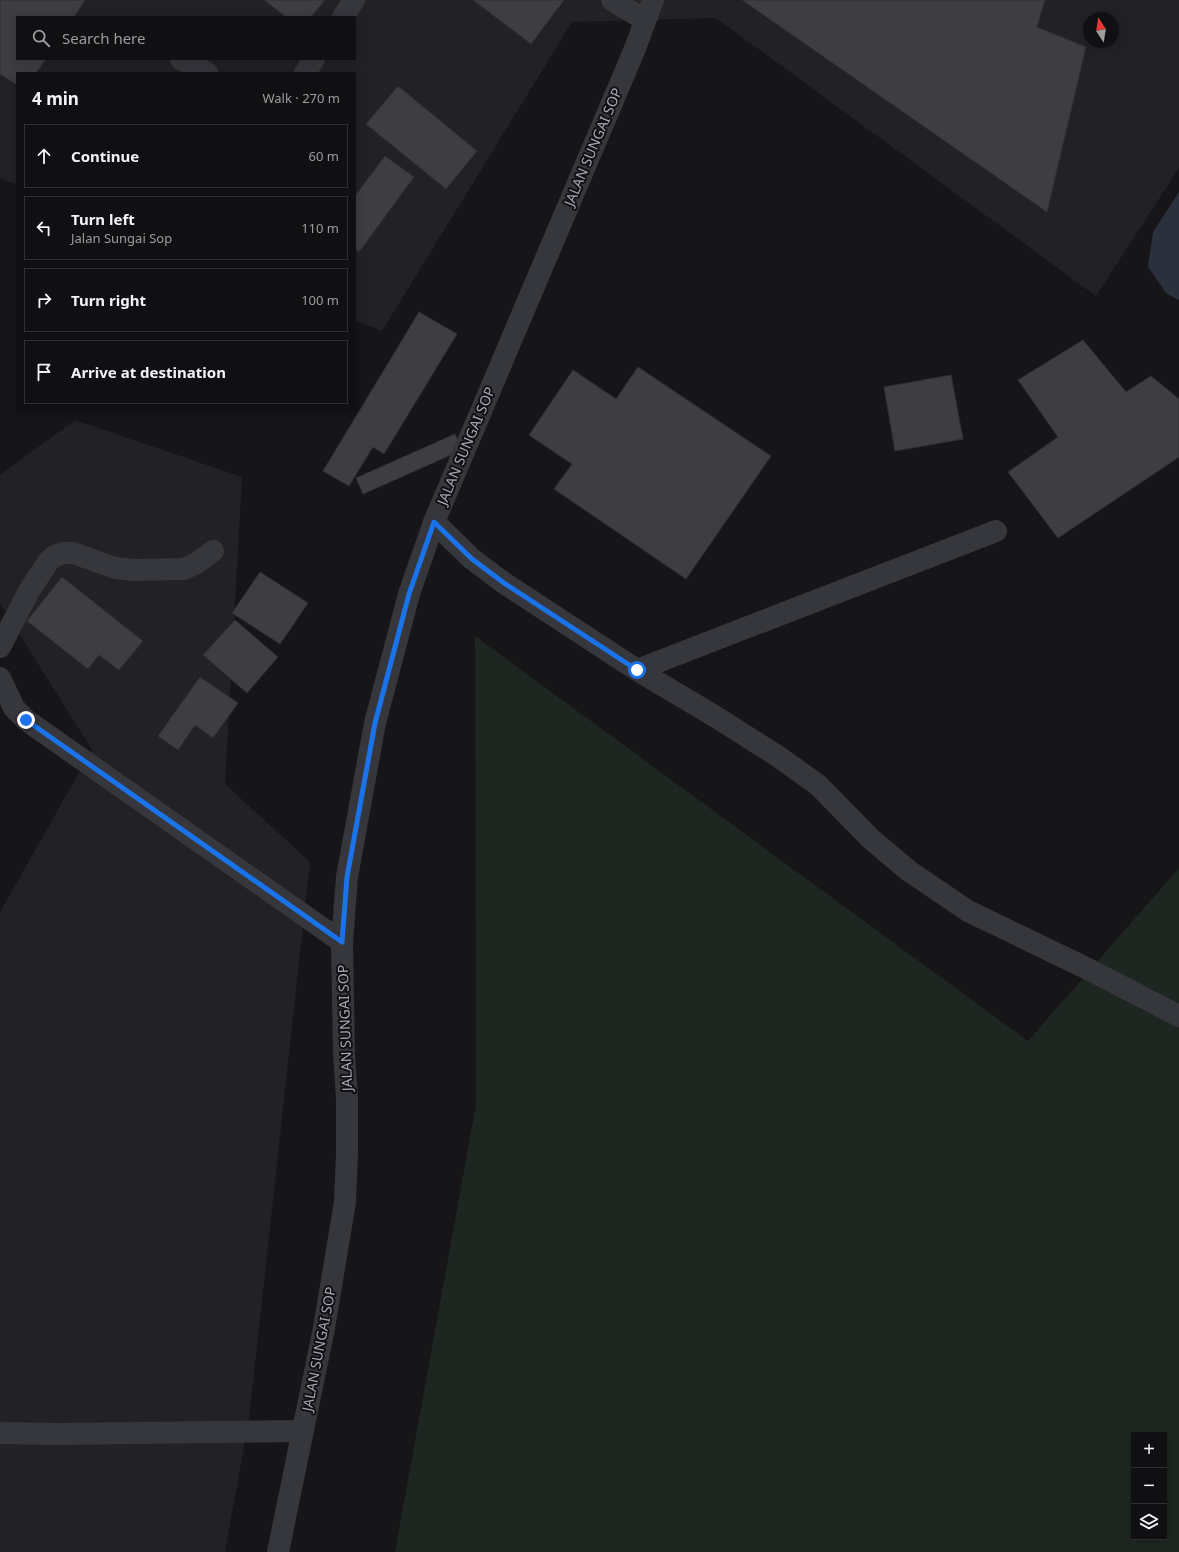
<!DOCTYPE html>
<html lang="en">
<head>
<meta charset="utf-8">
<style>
  :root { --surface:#101012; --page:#1e1e20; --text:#f1f3f6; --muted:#9c9d9f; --line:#303032 }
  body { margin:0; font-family:"Noto Sans",sans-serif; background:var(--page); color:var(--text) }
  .controls { position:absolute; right:12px; bottom:12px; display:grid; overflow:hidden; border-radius:0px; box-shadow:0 2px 10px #0003 }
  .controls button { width:36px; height:36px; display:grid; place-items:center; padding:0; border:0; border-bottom:1px solid var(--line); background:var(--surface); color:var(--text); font:20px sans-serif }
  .compass { position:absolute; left:1083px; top:12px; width:36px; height:36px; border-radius:50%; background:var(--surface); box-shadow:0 2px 10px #0003; rotate:348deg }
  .stop { position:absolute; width:12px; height:12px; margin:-9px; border:3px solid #1a73e8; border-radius:50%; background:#fff }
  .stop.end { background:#1a73e8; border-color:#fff; box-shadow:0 1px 4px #0008 }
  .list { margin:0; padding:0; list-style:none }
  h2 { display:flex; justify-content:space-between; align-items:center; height:52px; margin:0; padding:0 16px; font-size:17px }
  h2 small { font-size:13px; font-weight:400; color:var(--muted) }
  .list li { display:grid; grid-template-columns:26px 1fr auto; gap:12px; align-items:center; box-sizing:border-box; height:64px; margin:0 8px 8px; padding:0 8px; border:1px solid var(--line); border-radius:0px }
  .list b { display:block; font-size:15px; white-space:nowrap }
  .list p { margin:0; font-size:13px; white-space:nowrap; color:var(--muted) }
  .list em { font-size:13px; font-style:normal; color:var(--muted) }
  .icon { flex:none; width:22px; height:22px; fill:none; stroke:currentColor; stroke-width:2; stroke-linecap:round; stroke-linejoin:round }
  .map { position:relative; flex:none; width:1179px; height:1552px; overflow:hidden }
  .search { position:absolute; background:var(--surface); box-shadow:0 2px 10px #0003; left:16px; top:16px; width:340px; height:44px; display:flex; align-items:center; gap:10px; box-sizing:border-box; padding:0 14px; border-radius:0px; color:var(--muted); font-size:15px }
  .panel { position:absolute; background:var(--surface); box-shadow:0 2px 10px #0003; left:16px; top:72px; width:340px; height:340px; border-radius:0px }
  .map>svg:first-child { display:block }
  .built { fill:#222125; fill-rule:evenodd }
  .green { fill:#1d2620; fill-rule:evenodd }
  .water { fill:#2b313c }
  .building { fill:#3d3d42; stroke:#302f34 }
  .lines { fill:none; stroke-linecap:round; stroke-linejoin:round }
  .minor { stroke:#36363d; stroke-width:22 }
  .route { stroke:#1a73e8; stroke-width:5 }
  .labels { text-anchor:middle; stroke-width:4; stroke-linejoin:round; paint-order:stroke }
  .street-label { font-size:14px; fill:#a7a9b8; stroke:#111013 }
</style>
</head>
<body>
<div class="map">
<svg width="1179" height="1552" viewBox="0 0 1179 1552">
  <rect width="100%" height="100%" fill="#161518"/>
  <path class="built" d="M0,0H1179V168L1096,296L716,18L572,22L382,331L355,320V73H17V185L0,178ZM17,17H355V59H17ZM1089,18H1113V42H1089Z
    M75,420L242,477L225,784L310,862L249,1419L225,1552H0V912L92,750L0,603V475Z"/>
  <path class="green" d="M475,636L1028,1041L1179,868V1552H395L476,1104ZM1134,1435H1164V1537H1134Z"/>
  <path class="water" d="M1179,192V300L1167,294L1148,267L1153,232Z"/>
  <path class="building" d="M0,0H85L74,17H17V59H46L36,73H17V85L0,74Z
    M264,0H325L311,17H286Z
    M473,0H564L531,44Z
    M742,0H1045L1037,27L1086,47L1047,212Z
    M398,86L477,151L446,189L366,124Z
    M385,156L414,177L359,252L355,249V196Z
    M419,312L457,334L384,454L373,447L349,486L323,471Z
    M1083,340L1126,392L1151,376L1179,399V457L1058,538L1008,472L1058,437L1018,380Z
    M638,367L771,456L686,579L554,489L572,464L529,435L573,370L616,399Z
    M951,375L963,439L895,451L884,387Z
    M455,434L462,450L363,494L356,478Z
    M260,572L308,603L280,644L232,613Z
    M62,577L143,641L119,670L99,655L88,669L27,621Z
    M235,620L278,657L247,693L203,655Z
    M200,677L238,703L213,738L195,725L178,750L158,736Z"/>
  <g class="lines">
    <path class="minor" d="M612,0L645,20
      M343,17L354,0
      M181,59L207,73
      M305,73L314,59
      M434,522L472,559L504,583L637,670L716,717L779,757L818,785L871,839L909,871L968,911L1086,968L1179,1016
      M0,647L29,591L48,562L53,557L63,553H73L115,568L135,570L184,569L197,563L213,551
      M637,670L996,531
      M0,678L14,708L26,720L342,942
      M0,1433L57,1434L303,1431
      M278,1552L324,1328L345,1202L347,1153V1098L344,1055L342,942L347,877L375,723L409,594L434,522L634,51L653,0"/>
  </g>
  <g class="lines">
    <path class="route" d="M26,720L342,942L347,877L375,723L409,594L434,522L472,559L504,583L637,670"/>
  </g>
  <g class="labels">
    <g class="street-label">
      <text transform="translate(593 147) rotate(-67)" y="5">JALAN SUNGAI SOP</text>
      <text transform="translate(466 446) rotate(-67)" y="5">JALAN SUNGAI SOP</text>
      <text transform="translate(345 1028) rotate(-92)" y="5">JALAN SUNGAI SOP</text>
      <text transform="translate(319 1349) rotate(-79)" y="5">JALAN SUNGAI SOP</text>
    </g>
  </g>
</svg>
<div class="controls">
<button>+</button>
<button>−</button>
<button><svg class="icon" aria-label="layers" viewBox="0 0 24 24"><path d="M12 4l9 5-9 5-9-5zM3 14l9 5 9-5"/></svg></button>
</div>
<svg class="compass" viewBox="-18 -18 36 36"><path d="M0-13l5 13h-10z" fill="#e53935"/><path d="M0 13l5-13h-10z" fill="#9c9d9f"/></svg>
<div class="stop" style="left:637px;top:670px"></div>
<div class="stop end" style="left:26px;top:720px"></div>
<div class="search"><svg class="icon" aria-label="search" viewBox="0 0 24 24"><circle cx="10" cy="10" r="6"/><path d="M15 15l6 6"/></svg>Search here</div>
<section class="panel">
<h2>4 min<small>Walk · 270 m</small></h2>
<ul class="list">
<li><svg class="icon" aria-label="ahead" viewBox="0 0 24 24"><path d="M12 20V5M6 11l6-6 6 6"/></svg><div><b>Continue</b></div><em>60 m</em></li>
<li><svg class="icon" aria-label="left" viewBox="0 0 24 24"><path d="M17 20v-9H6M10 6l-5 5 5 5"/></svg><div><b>Turn left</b><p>Jalan Sungai Sop</p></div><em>110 m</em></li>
<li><svg class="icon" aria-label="right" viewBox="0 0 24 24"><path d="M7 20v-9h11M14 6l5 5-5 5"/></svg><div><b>Turn right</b></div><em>100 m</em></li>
<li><svg class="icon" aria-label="arrive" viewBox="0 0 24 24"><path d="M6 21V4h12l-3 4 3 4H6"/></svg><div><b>Arrive at destination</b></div></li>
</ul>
</section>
</div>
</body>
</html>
